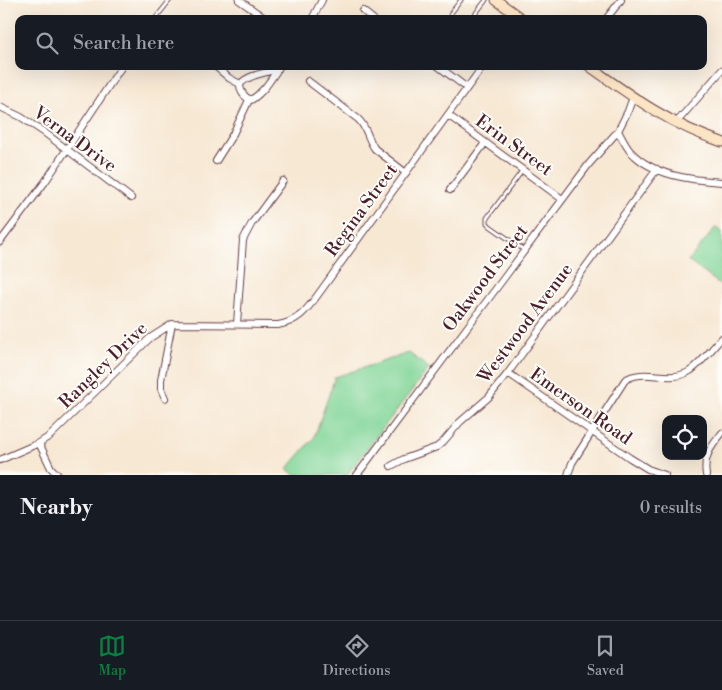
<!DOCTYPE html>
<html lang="en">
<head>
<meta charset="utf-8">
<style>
  :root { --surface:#171b24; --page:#242831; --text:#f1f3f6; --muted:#9ea1a6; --line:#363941; --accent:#0b8043 }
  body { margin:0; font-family:"Libre Bodoni",serif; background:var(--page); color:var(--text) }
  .controls { position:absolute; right:15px; bottom:15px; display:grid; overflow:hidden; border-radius:10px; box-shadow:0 5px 20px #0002 }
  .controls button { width:45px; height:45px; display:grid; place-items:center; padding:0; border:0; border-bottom:1px solid var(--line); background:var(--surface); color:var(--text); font:25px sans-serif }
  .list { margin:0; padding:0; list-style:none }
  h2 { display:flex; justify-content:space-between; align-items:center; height:65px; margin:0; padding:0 20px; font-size:21px }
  h2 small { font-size:16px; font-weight:400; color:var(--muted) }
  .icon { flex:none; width:28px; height:28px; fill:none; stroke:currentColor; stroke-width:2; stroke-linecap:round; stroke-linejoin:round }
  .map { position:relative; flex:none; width:722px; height:475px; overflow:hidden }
  .search { position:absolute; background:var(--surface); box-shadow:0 5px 20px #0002; left:15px; right:15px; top:15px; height:55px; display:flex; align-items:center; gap:12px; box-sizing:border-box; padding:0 18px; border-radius:10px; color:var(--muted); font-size:19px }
  .sheet { height:145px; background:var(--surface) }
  nav { display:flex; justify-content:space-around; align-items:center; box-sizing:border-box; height:70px; border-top:1px solid var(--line); background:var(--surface); font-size:14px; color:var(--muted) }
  nav a { display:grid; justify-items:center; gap:2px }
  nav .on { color:var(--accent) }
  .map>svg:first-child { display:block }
  .green { fill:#82d699; stroke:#667a62 }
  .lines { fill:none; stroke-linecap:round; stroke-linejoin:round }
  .lane-casing { stroke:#643d44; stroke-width:5 }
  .street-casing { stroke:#643d44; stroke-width:8 }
  .secondary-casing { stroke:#643d44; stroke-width:11 }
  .lane { stroke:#fff; stroke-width:3 }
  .street { stroke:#fff; stroke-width:6 }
  .secondary { stroke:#fce5c4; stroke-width:9 }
  .labels { text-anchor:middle; stroke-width:4; stroke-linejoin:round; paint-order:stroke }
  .street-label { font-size:18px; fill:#4a1f2b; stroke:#fdfcf7 }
</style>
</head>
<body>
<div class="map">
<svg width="722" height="475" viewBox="0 0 722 475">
  <rect width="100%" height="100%" fill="#fdfcf7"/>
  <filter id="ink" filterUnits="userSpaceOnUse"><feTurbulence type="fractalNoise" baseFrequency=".02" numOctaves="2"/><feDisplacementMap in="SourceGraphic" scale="10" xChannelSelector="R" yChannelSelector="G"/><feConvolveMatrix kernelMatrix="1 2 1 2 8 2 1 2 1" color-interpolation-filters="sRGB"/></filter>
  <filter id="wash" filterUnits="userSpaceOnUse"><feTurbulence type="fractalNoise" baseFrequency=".0096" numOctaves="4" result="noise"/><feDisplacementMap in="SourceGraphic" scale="20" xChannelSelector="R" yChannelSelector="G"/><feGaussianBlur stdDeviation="1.12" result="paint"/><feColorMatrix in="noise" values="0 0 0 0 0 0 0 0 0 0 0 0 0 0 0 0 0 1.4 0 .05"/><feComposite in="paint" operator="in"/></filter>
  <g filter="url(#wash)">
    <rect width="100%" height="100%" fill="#f7e8d4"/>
    <path class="green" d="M716,227L722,232V286L688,261Z
      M409,353L429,368L347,475H295L287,469L314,438L335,377Z"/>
  </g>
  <g filter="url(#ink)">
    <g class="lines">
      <defs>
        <path id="lane" d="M155,19L170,0
          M454,19L450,16L451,13L461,0
          M474,19L476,13L486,0
          M522,171L487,218V223L490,226L524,250"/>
        <path id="street" d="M239,0L266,19
          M363,11L373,19
          M312,19L322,0
          M606,19L621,0
          M215,66L229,78L240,84
          M438,66L467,88
          M278,69C266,73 250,74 240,84C240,91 244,97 251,100C264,92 271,79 280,66
          M308,81L358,119C367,127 368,140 375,149L406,173
          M0,107L21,117L45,133L131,198
          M448,115L562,199
          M676,123L722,70
          M618,131C622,138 625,145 630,151C653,176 691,180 722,182
          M216,161L233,134L249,100
          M450,190L485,143
          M0,242L45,182L122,66
          M237,324L243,240L252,223L283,181
          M508,373L630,458L648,469L665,475
          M165,398L161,389V380L172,324
          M39,443L51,468L58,475
          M0,460L39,443L50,436L150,338L172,324L278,325C297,322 306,311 317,296L483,66
          M391,466L404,459L437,447L443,442L460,422L489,397L508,373L657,169
          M357,475L589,164L618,131L628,111L633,97
          M568,475L572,463L625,380C644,367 670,384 690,371C701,364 713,347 722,338
          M706,475C703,456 711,447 722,433"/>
        <path id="secondary" d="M496,0L522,19
          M589,66C631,96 672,126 722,142"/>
      </defs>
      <use href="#lane" class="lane-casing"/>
      <use href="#street" class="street-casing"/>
      <use href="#secondary" class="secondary-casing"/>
      <use href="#lane" class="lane"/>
      <use href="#street" class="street"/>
      <use href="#secondary" class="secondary"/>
    </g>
  </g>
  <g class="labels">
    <g class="street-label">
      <text transform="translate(75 139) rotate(36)" y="6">Verna Drive</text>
      <text transform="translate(514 145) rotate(36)" y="6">Erin Street</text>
      <text transform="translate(361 210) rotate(-54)" y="6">Regina Street</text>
      <text transform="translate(485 278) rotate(-53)" y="6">Oakwood Street</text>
      <text transform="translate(525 323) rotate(-53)" y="6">Westwood Avenue</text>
      <text transform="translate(103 365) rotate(-44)" y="6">Rangley Drive</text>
      <text transform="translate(581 406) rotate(35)" y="6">Emerson Road</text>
    </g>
  </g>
</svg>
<div class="controls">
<button><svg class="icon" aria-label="locate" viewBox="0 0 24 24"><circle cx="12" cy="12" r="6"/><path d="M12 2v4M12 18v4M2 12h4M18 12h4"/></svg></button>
</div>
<div class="search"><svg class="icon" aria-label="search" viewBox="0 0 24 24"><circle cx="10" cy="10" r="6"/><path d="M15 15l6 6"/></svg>Search here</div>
</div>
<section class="sheet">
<h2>Nearby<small>0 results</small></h2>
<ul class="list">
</ul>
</section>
<nav>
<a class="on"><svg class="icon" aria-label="map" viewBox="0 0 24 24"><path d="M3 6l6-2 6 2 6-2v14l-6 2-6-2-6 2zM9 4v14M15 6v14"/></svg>Map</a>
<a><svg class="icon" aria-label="directions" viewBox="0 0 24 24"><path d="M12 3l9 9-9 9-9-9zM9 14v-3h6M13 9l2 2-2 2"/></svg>Directions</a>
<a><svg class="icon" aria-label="saved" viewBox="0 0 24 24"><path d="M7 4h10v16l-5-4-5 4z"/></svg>Saved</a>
</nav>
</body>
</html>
